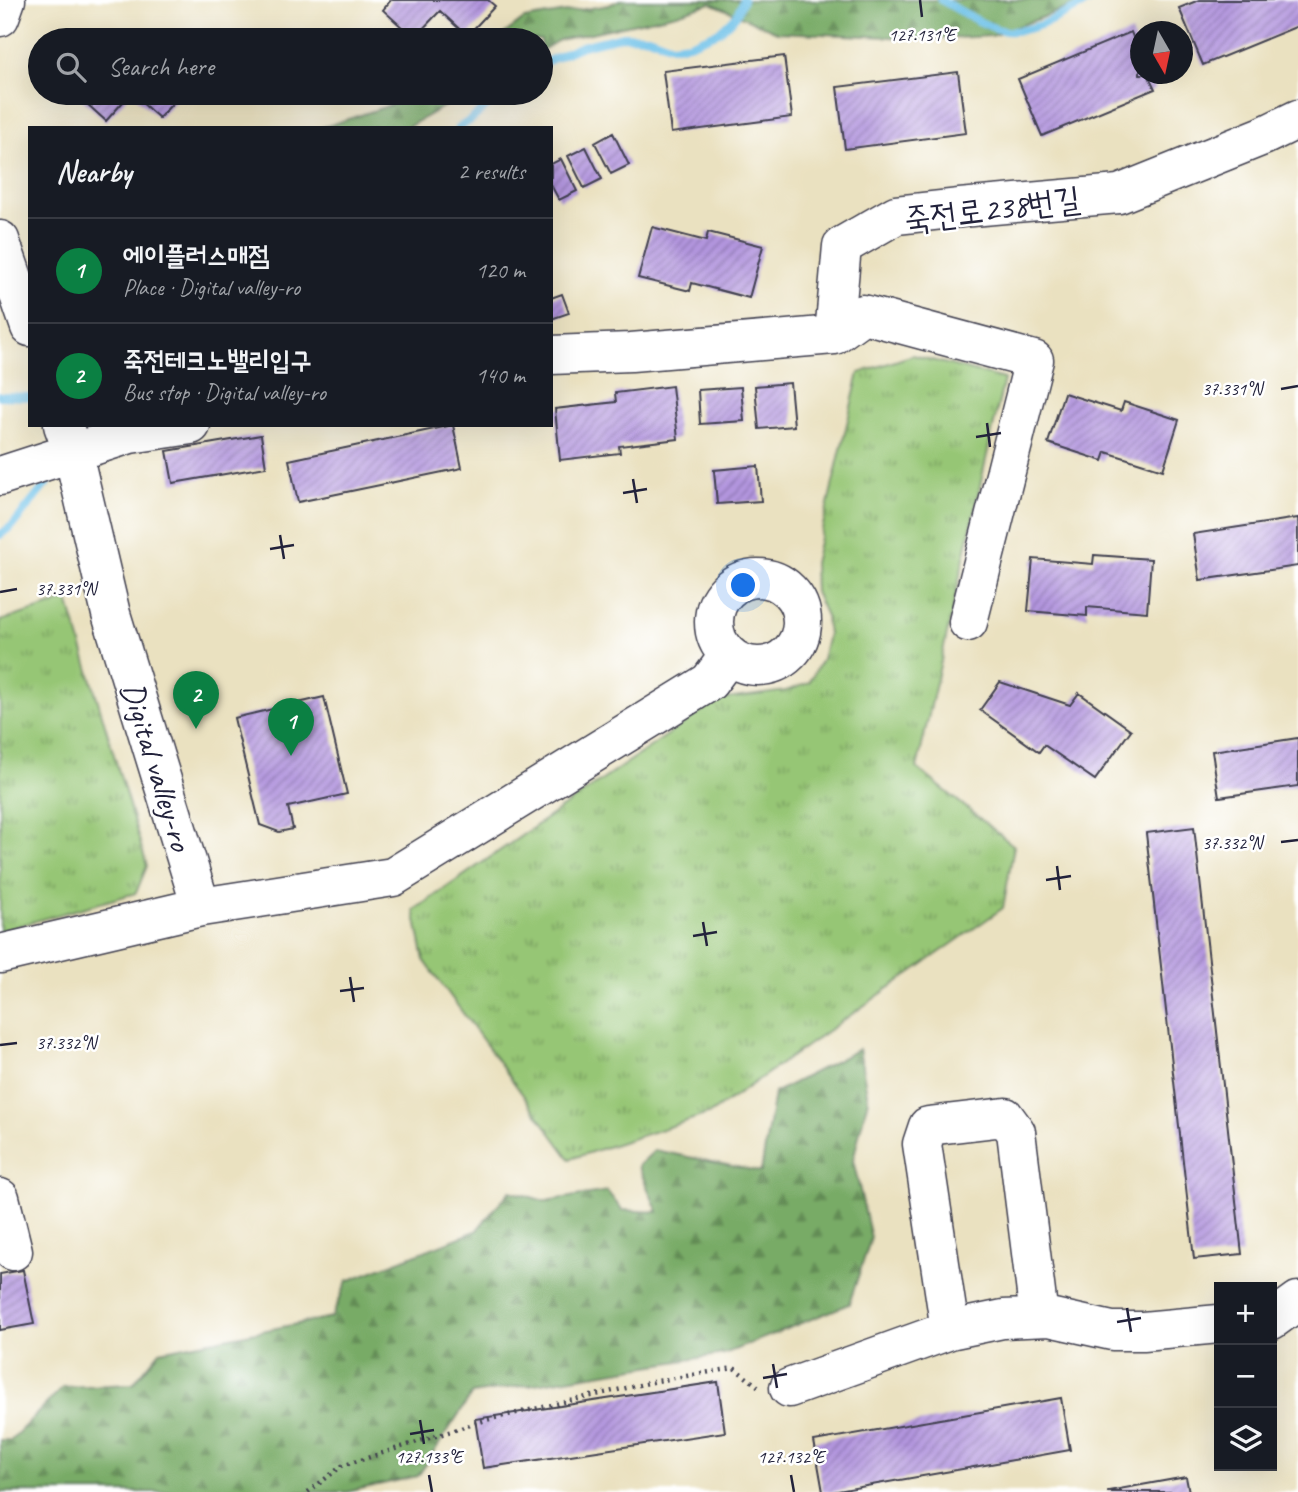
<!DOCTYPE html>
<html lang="en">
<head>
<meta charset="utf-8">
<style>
  :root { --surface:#171b24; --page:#20242c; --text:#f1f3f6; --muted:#9ea1a6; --line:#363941; --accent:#0b8043 }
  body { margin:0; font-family:Caveat,"Poor Story",sans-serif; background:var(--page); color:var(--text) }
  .controls { position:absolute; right:21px; bottom:21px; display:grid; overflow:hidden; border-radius:0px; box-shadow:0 7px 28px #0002 }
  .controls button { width:63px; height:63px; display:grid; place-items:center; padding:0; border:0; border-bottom:2px solid var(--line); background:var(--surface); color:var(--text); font:35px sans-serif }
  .compass { position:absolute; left:1130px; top:21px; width:63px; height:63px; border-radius:50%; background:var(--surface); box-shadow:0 7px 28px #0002; rotate:171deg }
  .you { position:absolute; left:744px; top:586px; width:24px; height:24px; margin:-18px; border:5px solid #fff; border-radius:50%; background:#1a73e8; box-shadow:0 0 0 10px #1a73e833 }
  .badge { display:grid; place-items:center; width:46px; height:46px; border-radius:50%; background:var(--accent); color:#fff; font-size:23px; font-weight:700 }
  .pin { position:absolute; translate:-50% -58px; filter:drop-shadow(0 2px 4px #0008) }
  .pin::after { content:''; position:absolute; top:37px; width:24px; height:21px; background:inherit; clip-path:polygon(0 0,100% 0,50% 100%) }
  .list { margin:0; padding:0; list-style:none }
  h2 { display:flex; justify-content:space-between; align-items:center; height:91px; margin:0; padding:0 28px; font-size:30px }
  h2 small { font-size:23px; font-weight:400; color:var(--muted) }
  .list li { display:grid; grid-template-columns:46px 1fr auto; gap:21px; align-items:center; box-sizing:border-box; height:105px; padding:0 28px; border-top:2px solid var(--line) }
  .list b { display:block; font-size:26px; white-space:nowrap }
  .list p { margin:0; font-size:23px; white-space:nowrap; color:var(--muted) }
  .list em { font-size:23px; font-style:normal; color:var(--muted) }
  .icon { flex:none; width:38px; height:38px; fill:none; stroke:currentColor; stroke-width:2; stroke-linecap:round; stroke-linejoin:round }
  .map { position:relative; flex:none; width:1298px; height:1492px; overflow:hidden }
  .search { position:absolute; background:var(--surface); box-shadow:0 7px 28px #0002; left:28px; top:28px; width:525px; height:77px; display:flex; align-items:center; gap:18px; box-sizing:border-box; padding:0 24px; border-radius:38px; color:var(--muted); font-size:26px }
  .panel { position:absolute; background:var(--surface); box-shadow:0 7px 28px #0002; left:28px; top:126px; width:525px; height:301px; border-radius:0px }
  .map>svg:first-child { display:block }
  .grass { fill:url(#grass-tufts); stroke:#5c7458; stroke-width:2 }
  .forest { fill:url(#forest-firs); stroke:#4d6650; stroke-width:2 }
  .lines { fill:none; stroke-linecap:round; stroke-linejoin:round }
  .stream { stroke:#6bc0e8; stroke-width:8 }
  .building { fill:url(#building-hatch) }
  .minor-casing { stroke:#403f4f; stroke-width:41 }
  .path { stroke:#403f4f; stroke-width:4.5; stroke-dasharray:2 5; stroke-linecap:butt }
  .minor { stroke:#fff; stroke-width:38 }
  .ticks { fill:none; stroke:#22223b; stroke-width:2.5 }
  .labels { text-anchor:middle; stroke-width:5; stroke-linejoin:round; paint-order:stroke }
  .street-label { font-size:33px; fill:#22223b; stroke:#fff }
  .ticks-label { font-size:18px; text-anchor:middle; fill:#22223b; stroke:#fff; stroke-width:5; stroke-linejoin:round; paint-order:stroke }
</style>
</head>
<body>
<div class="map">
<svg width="1298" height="1492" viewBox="0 0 1298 1492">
  <defs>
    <pattern id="grass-tufts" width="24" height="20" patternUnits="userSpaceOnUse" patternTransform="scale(1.75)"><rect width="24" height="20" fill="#96c675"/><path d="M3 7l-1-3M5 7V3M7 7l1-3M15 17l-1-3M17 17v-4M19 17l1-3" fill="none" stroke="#7aa061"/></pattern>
    <pattern id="forest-firs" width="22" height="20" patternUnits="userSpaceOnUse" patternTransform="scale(1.75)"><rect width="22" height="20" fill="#78ab66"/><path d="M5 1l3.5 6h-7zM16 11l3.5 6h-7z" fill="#628b55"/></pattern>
    <pattern id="building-hatch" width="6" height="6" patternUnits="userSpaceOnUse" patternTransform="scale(1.75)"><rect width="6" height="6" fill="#b295de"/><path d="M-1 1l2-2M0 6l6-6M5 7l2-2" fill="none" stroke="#9079b5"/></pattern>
  </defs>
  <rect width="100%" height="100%" fill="#fff"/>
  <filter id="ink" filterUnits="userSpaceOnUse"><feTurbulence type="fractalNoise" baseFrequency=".0143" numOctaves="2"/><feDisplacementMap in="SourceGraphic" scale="14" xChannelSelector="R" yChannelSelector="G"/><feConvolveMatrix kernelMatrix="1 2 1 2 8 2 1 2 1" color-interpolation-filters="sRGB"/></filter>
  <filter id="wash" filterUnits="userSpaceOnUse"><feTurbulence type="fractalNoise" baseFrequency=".00686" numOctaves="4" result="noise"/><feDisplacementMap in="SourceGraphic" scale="28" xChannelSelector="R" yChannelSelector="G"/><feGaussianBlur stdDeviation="1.57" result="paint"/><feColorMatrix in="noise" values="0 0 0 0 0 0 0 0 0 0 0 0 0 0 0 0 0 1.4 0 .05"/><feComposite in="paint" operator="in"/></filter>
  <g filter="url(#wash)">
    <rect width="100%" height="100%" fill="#eae1c0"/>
    <path class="grass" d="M913,355L1004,379L917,768L1014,846L1003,908L711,1113L570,1159L424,960L414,910L718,700L786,691L809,683L822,659L828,635L826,616L815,592L814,563L859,373Z
      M68,600L147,866L136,893L0,931V621Z"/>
    <path class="forest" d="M620,0H1089L992,36L934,39L777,32L711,3L677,14L559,40L541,51V40H496L524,19L609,5Z
      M427,93H467L406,128H321Z
      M859,1049L868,1099L853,1160L871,1238L849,1304L724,1354L472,1394L418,1476L347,1492H0V1440H11L63,1387L133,1384L160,1351L332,1317L347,1281L476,1231L510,1191L545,1201L607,1191L622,1210L658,1212L638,1166L655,1150L761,1172L774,1093Z"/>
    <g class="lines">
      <path class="stream" d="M941,0C958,9 988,29 1006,31C1036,33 1066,12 1092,0
        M541,64L582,46L623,36L648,37L672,46L689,44L719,32L736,16L743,0
        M458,128L471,120L502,93
        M0,396L30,397
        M0,535L13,525L56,472"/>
    </g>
    <g id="blocks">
      <path class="building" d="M391,0H488L495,6L467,36L440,11L414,38L383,10Z
        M1199,0H1298V26L1203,65L1179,8Z
        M1131,32L1140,55V74H1148L1155,89L1042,136L1018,79Z
        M784,56L792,117L671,133L663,71Z
        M958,72L966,133L845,149L837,87Z
        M75,93H182L159,118L131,93L106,121Z
        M613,133L629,165L611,174L595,143Z
        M586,147L602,179L584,188L568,156Z
        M561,159L577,191L559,200L551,185V164Z
        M652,227L706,241L708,232L763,246L749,298L692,283L690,291L638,278Z
        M562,294L569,313L551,319V298Z
        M790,383L794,426L759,429L755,386Z
        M672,386L678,439L619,446L620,453L560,460L555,409L616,402L615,393Z
        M741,387L744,421L700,424L698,390Z
        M1064,393L1121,411L1124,402L1179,420L1163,470L1106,452L1103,461L1048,443Z
        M453,425L462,468L298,502L289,460Z
        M261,435L266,467L173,483L167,451Z
        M758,466L761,501L717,504L714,470Z
        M1298,518V566L1200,580L1193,534Z
        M1094,555L1151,559L1147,612L1087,607V616L1028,611L1033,559L1093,564Z
        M1000,682L1070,705L1079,693L1131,730L1095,780L1044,745L1039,752L980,710Z
        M324,697L347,794L288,807L293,829L279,832L260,825L234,718Z
        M1298,738V786L1219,797L1212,751Z
        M1194,827L1242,1254L1194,1259L1146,833Z
        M23,1270L34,1324L0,1330V1274Z
        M718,1382L725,1432L483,1468L475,1419Z
        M1061,1398L1070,1450L832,1492H823L814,1441Z
        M1186,1477L1189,1492H1108V1491Z"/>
    </g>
  </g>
  <g filter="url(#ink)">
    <use href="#blocks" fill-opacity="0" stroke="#403f4f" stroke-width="2"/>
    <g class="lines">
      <defs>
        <path id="minor" d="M0,17L6,0
          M0,240L30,327
          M834,335L863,314L1034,360L968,622
          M551,355L631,352L834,335L842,246L896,215L960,208L1119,194L1263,136L1298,119
          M0,476L130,434L191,425
          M714 622a44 44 0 1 1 88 0a44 44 0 1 1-88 0Z
          M201,907L393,877L709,682L729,655
          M0,954L201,907L111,614L73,453L63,425
          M0,1198L13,1251
          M1272,1320L1298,1301
          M950,1330L922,1144L928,1126L1005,1117L1016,1132L1039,1317
          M789,1388L950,1330L1003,1319L1049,1317L1112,1331H1143L1219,1324"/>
      </defs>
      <use href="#minor" class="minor-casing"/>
      <path class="path" d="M308,1492L342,1466L486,1420L657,1381L734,1368L759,1387"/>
      <use href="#minor" class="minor"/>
    </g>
  </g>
  <path class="ticks" d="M920,0L922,17M1281,389L1298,386M987,423L990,447M976,437L1001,433M633,479L637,503M623,493L647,489M280,535L284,559M270,549L294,545M0,592L17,589M1281,842L1298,840M1057,866L1060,890M1046,880L1071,876M703,922L707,946M693,936L717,932M350,977L354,1002M340,991L364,988M0,1045L17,1043M1127,1308L1131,1332M1117,1322L1141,1318M773,1364L777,1388M763,1378L787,1374M420,1420L424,1444M410,1434L434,1430M429,1475L432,1492M791,1475L794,1492"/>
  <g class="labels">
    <g class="street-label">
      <text transform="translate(992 208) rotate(-7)" y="12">죽전로238번길</text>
      <text transform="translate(158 766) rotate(73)" y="12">Digital valley-ro</text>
    </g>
  </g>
  <g class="ticks-label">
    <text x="922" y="41">127.131°E</text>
    <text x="1232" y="395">37.331°N</text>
    <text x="66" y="595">37.331°N</text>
    <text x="1232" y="849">37.332°N</text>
    <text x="66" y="1049">37.332°N</text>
    <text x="429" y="1463">127.133°E</text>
    <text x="791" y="1463">127.132°E</text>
  </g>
</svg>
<div class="controls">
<button>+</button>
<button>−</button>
<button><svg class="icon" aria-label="layers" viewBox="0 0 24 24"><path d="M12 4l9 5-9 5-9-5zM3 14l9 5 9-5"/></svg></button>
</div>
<svg class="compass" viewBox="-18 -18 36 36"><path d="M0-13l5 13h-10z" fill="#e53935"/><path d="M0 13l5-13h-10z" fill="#9ea1a6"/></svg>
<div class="you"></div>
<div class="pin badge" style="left:291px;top:756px">1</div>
<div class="pin badge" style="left:196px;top:729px">2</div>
<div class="search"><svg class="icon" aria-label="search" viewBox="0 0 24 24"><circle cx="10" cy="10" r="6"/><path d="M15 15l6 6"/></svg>Search here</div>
<section class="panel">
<h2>Nearby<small>2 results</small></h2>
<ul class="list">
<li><span class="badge">1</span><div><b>에이플러스매점</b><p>Place · Digital valley-ro</p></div><em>120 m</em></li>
<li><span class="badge">2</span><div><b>죽전테크노밸리입구</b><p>Bus stop · Digital valley-ro</p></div><em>140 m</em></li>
</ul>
</section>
</div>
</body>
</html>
